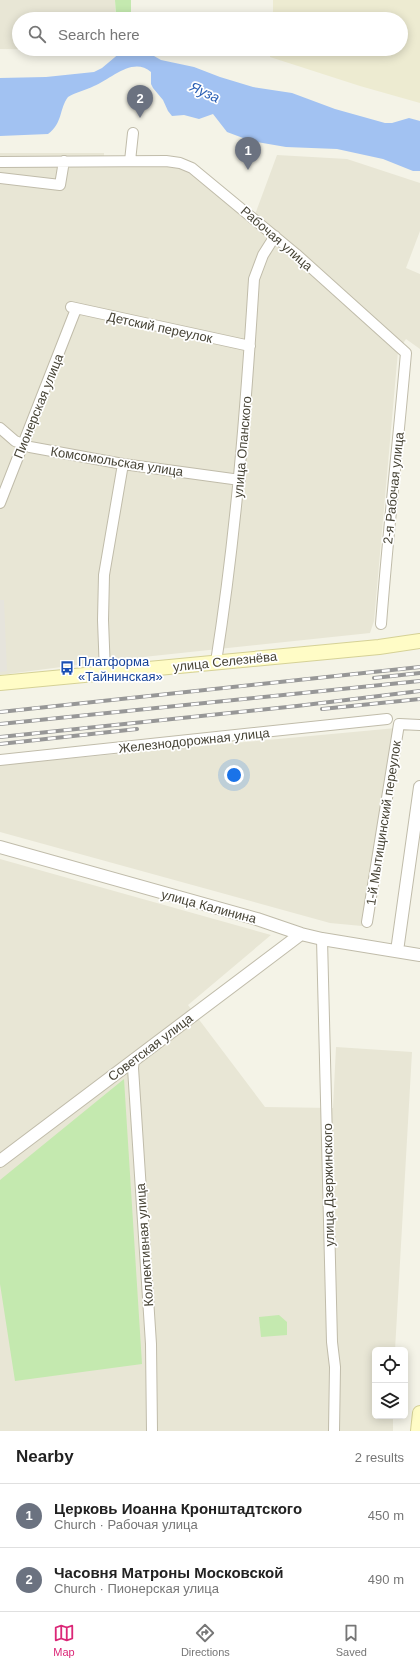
<!DOCTYPE html>
<html lang="en">
<head>
<meta charset="utf-8">
<style>
  :root { --surface:#fff; --page:#f6f6f6; --text:#222; --muted:#767676; --line:#e0e0e0; --accent:#db2777 }
  body { margin:0; font-family:Helvetica,sans-serif; background:var(--page); color:var(--text) }
  .controls { position:absolute; right:12px; bottom:12px; display:grid; overflow:hidden; border-radius:6px; box-shadow:0 2px 10px #0003 }
  .controls button { width:36px; height:36px; display:grid; place-items:center; padding:0; border:0; border-bottom:1px solid var(--line); background:var(--surface); color:var(--text); font:20px sans-serif }
  .you { position:absolute; left:234px; top:775px; width:14px; height:14px; margin:-10px; border:3px solid #fff; border-radius:50%; background:#1a73e8; box-shadow:0 0 0 6px #1a73e833 }
  .badge { display:grid; place-items:center; width:26px; height:26px; border-radius:50%; background:var(--accent); color:#fff; font-size:13px; font-weight:700 }
  .pin { position:absolute; translate:-50% -33px; filter:drop-shadow(0 1px 2px #0008) }
  .pin::after { content:''; position:absolute; top:21px; width:14px; height:12px; background:inherit; clip-path:polygon(0 0,100% 0,50% 100%) }
  .list { margin:0; padding:0; list-style:none }
  h2 { display:flex; justify-content:space-between; align-items:center; height:52px; margin:0; padding:0 16px; font-size:17px }
  h2 small { font-size:13px; font-weight:400; color:var(--muted) }
  .list li { display:grid; grid-template-columns:26px 1fr auto; gap:12px; align-items:center; box-sizing:border-box; height:64px; padding:0 16px; border-top:1px solid var(--line) }
  .list b { display:block; font-size:15px; white-space:nowrap }
  .list p { margin:0; font-size:13px; white-space:nowrap; color:var(--muted) }
  .list em { font-size:13px; font-style:normal; color:var(--muted) }
  .icon { flex:none; width:22px; height:22px; fill:none; stroke:currentColor; stroke-width:2; stroke-linecap:round; stroke-linejoin:round }
  .map { position:relative; flex:none; width:420px; height:1431px; overflow:hidden }
  .search { position:absolute; background:var(--surface); box-shadow:0 2px 10px #0003; left:12px; right:12px; top:12px; height:44px; display:flex; align-items:center; gap:10px; box-sizing:border-box; padding:0 14px; border-radius:22px; color:var(--muted); font-size:15px }
  .sheet { height:180px; background:var(--surface) }
  nav { display:flex; justify-content:space-around; align-items:center; box-sizing:border-box; height:56px; border-top:1px solid var(--line); background:var(--surface); font-size:11px; color:var(--muted) }
  nav a { display:grid; justify-items:center; gap:2px }
  nav .on { color:var(--accent) }
  .map>svg:first-child { display:block }
  .residential { fill:#e8e6d5 }
  .industrial { fill:#e6e4dc }
  .education { fill:#edebd1 }
  .green { fill:#c4e9af }
  .water { fill:#a2c2f2 }
  .lines { fill:none; stroke-linecap:round; stroke-linejoin:round }
  .minor-casing { stroke:#c0bcaa; stroke-width:12 }
  .tertiary-casing { stroke:#c0bcaa; stroke-width:14 }
  .secondary-casing { stroke:#d5d196; stroke-width:16 }
  .minor { stroke:#fff; stroke-width:10 }
  .tertiary { stroke:#fff; stroke-width:12 }
  .secondary { stroke:#fffcc6; stroke-width:14 }
  .rail-casing { stroke:#979797; stroke-width:4 }
  .rail { stroke:#fff; stroke-width:2.5; stroke-dasharray:8; stroke-linecap:butt }
  .labels { text-anchor:middle; stroke-width:3.5; stroke-linejoin:round; paint-order:stroke }
  .street-label { font-size:13px; fill:#474436; stroke:#fff }
  .transit-label { font-size:13px; fill:#164399; stroke:#fff; text-anchor:start }
  .water-label { font-size:14px; font-style:italic; fill:#2c61b6; stroke:#fff }
</style>
</head>
<body>
<div class="map">
<svg width="420" height="1431" viewBox="0 0 420 1431">
  <rect width="100%" height="100%" fill="#f4f3e7"/>
  <path class="residential" d="M0,0H115V19H19V49H99L95,50L0,49Z
    M0,153H104V164L180,166L198,175L253,220L277,155L347,159L420,183V231L406,268L420,274V349L406,339L398,351L374,621L370,633L115,660L0,675Z
    M396,728L362,926L330,923L0,832V765Z
    M0,859L271,935L188,1005L265,1107L333,1108L336,1047L412,1052L395,1350H375V1416H393V1431H0Z"/>
  <path class="industrial" d="M0,600H4L7,671L0,672Z"/>
  <path class="education" d="M273,0H420V103L360,86L270,57V49H401V19H273Z"/>
  <path class="green" d="M115,0H131V16L116,18Z
    M124,1079L142,1364L15,1381L0,1284V1180Z
    M279,1315L287,1322V1335L261,1337L259,1317Z"/>
  <path class="water" d="M131,50L147,52L161,60L194,67L220,77L253,87L292,93L335,109L385,123H392L409,118L420,121V171H413L383,159L337,149L286,147L251,141L227,132L213,114L199,119L184,115L172,116L168,111L163,100L153,88L151,84V72C133,56 111,79 94,86C86,90 76,92 68,97C59,109 63,123 48,134L0,136V78L46,77L94,72L102,68L121,52Z"/>
  <g class="lines">
    <defs>
      <path id="minor" d="M130,161L133,133
        M0,162L166,161L180,163L192,168L296,254L406,353C398,444 388,533 381,624
        M0,178L60,185L64,161
        M71,307L250,346
        M0,428L15,441L30,447L123,464L240,480
        M0,503L76,309
        M216,662C236,535 246,407 254,279L263,255L275,236
        M105,673L103,620L104,575L123,464
        M0,760L387,719
        M367,922L399,724L420,725
        M322,939L332,1342L335,1367L334,1431
        M134,1059L133,1068L151,1344L152,1431"/>
      <path id="tertiary" d="M0,847L257,919L301,934L322,939L420,955
        M397,951L420,787
        M0,1161L301,934"/>
      <path id="secondary" d="M0,683L379,647L420,641
        M418,1431L420,1413"/>
    </defs>
    <use href="#minor" class="minor-casing"/>
    <use href="#tertiary" class="tertiary-casing"/>
    <use href="#secondary" class="secondary-casing"/>
    <use href="#minor" class="minor"/>
    <use href="#tertiary" class="tertiary"/>
    <use href="#secondary" class="secondary"/>
    <defs>
      <path id="rail" d="M374,678L420,673
        M322,709L420,699
        M0,712L420,667
        M0,724L420,681
        M0,737L297,706L420,691
        M0,744L137,729"/>
    </defs>
    <use href="#rail" class="rail-casing"/>
    <use href="#rail" class="rail"/>
  </g>
  <defs>
    <symbol id="bus-bare" viewBox="-9 -9 18 18"><path d="M-5-6H5V4H4V6H2V4H-2V6H-4V4H-5ZM-3.5-4V0h7V-4ZM-3.5 1.2v1.5H-2V1.2ZM2 1.2v1.5H3.5V1.2Z" fill="#1a4fb4" stroke="#fff" stroke-width="2.5" paint-order="stroke"/></symbol>
  </defs>
  <g fill-rule="evenodd">
    <use href="#bus-bare" x="57" y="658" width="20" height="20"/>
  </g>
  <g class="labels">
    <g class="street-label">
      <text transform="translate(277 238) rotate(41)" y="5">Рабочая улица</text>
      <text transform="translate(160 327) rotate(12)" y="5">Детский переулок</text>
      <text transform="translate(38 406) rotate(-68)" y="5">Пионерская улица</text>
      <text transform="translate(242 447) rotate(-85)" y="5">улица Опанского</text>
      <text transform="translate(117 461) rotate(9)" y="5">Комсомольская улица</text>
      <text transform="translate(393 488) rotate(-84)" y="5">2-я Рабочая улица</text>
      <text transform="translate(225 661) rotate(-6)" y="5">улица Селезнёва</text>
      <text transform="translate(194 740) rotate(-6)" y="5">Железнодорожная улица</text>
      <text transform="translate(383 823) rotate(-81)" y="5">1-й Мытищинский переулок</text>
      <text transform="translate(209 906) rotate(15)" y="5">улица Калинина</text>
      <text transform="translate(150 1047) rotate(-37)" y="5">Советская улица</text>
      <text transform="translate(328 1185) rotate(-91)" y="5">улица Дзержинского</text>
      <text transform="translate(144 1245) rotate(-94)" y="5">Коллективная улица</text>
    </g>
    <g class="transit-label">
      <text x="78" y="666">Платформа<tspan x="78" dy="15">«Тайнинская»</tspan></text>
    </g>
    <g class="water-label">
      <text transform="translate(205 92) rotate(24)" y="5">Яуза</text>
    </g>
  </g>
</svg>
<div class="controls">
<button><svg class="icon" aria-label="locate" viewBox="0 0 24 24"><circle cx="12" cy="12" r="6"/><path d="M12 2v4M12 18v4M2 12h4M18 12h4"/></svg></button>
<button><svg class="icon" aria-label="layers" viewBox="0 0 24 24"><path d="M12 4l9 5-9 5-9-5zM3 14l9 5 9-5"/></svg></button>
</div>
<div class="you"></div>
<div class="pin badge" style="left:248px;top:170px;background:#6b7280">1</div>
<div class="pin badge" style="left:140px;top:118px;background:#6b7280">2</div>
<div class="search"><svg class="icon" aria-label="search" viewBox="0 0 24 24"><circle cx="10" cy="10" r="6"/><path d="M15 15l6 6"/></svg>Search here</div>
</div>
<section class="sheet">
<h2>Nearby<small>2 results</small></h2>
<ul class="list">
<li><span class="badge" style="background:#6b7280">1</span><div><b>Церковь Иоанна Кронштадтского</b><p>Church · Рабочая улица</p></div><em>450 m</em></li>
<li><span class="badge" style="background:#6b7280">2</span><div><b>Часовня Матроны Московской</b><p>Church · Пионерская улица</p></div><em>490 m</em></li>
</ul>
</section>
<nav>
<a class="on"><svg class="icon" aria-label="map" viewBox="0 0 24 24"><path d="M3 6l6-2 6 2 6-2v14l-6 2-6-2-6 2zM9 4v14M15 6v14"/></svg>Map</a>
<a><svg class="icon" aria-label="directions" viewBox="0 0 24 24"><path d="M12 3l9 9-9 9-9-9zM9 14v-3h6M13 9l2 2-2 2"/></svg>Directions</a>
<a><svg class="icon" aria-label="saved" viewBox="0 0 24 24"><path d="M7 4h10v16l-5-4-5 4z"/></svg>Saved</a>
</nav>
</body>
</html>
